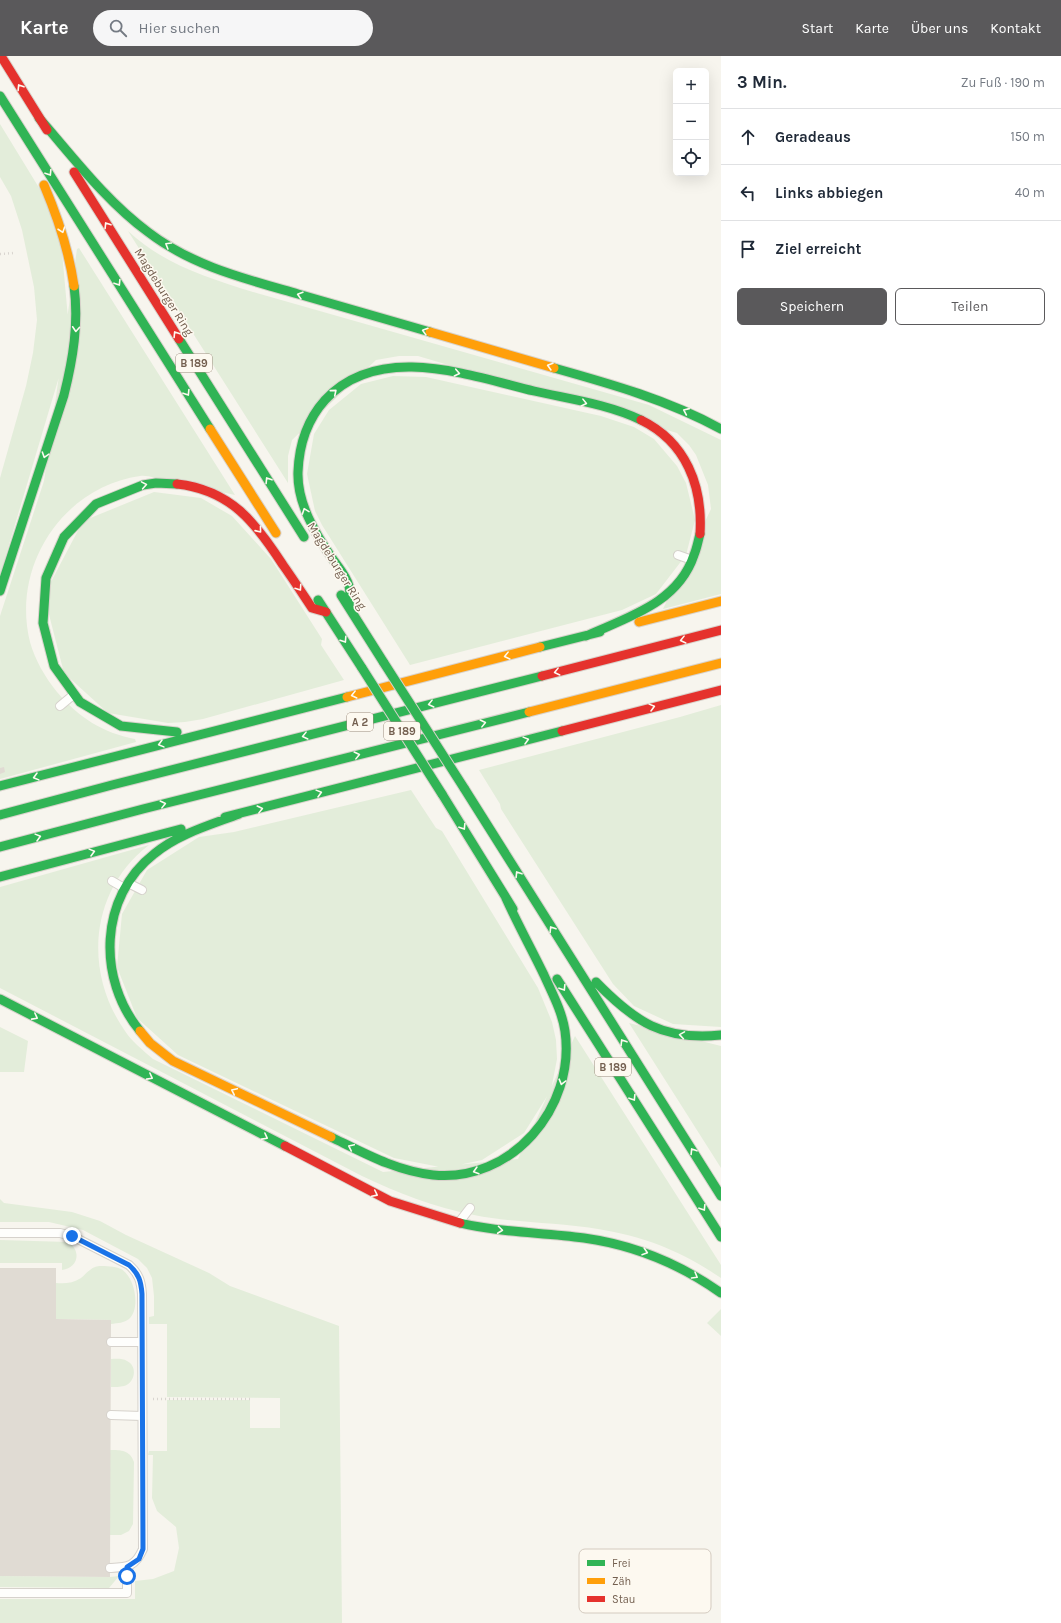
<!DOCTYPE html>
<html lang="de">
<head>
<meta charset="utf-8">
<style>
  :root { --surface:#fff; --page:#f6f6f7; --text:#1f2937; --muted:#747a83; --line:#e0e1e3; --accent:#5a595b }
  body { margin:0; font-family:Karla,sans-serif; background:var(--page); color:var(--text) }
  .controls { position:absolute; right:12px; top:12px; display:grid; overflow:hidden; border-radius:6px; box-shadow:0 4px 16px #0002 }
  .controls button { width:36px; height:36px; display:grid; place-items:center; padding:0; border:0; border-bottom:1px solid var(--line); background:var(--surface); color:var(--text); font:20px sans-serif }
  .stop { position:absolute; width:12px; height:12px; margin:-9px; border:3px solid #1a73e8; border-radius:50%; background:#fff }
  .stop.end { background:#1a73e8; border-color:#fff; box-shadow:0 1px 4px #0008 }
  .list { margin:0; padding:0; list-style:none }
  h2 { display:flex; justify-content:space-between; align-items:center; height:52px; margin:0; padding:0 16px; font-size:17px }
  h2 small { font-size:13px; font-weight:400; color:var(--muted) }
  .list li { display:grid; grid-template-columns:26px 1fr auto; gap:12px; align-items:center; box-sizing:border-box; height:56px; padding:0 16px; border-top:1px solid var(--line) }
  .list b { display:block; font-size:15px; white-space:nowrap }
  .list em { font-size:13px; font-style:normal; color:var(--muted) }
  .actions { display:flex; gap:8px; padding:12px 16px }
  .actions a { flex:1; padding:9px 0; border:1px solid var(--accent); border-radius:6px; text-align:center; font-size:14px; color:var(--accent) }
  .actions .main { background:var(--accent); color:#fff }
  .icon { flex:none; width:22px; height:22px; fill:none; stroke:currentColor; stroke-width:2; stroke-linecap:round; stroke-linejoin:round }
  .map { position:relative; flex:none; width:721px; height:1567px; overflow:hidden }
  header { display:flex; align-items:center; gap:24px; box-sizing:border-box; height:56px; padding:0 20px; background:var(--accent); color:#fff }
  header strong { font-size:19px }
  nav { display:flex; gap:22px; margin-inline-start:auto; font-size:14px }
  .search { width:280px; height:36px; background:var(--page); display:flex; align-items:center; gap:10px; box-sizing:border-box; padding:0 14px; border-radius:22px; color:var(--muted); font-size:15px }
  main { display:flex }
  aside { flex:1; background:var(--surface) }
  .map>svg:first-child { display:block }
  .green { fill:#e3edda }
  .building { fill:#e0dbd3 }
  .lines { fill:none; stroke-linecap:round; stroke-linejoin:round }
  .lane-casing { stroke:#d6d2cc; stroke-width:10 }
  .fast-casing { stroke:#d8d2cb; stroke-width:11 }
  .slow-casing { stroke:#d8d2cb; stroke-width:11 }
  .jam-casing { stroke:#d8d2cb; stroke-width:11 }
  .path { stroke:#d9d5d0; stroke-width:2.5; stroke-dasharray:1 3; stroke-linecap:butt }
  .lane { stroke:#fefefc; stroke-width:8 }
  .fast { stroke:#30b455; stroke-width:9 }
  .slow { stroke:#ff9f0a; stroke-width:9 }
  .jam { stroke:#e5322d; stroke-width:9 }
  .fast-bridge-casing { stroke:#d8d2cb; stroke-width:11; stroke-linecap:butt }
  .fast-bridge { stroke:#30b455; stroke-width:9 }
  .oneway { stroke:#fdf9f0 }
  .route { stroke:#1a73e8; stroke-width:5 }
  .labels { text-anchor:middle; stroke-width:3; stroke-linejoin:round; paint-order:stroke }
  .shield { fill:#fdf9f0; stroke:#9c8d7f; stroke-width:1 }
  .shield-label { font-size:11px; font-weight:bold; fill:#735f4f }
  .street-label { font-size:12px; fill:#735f4f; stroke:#fdf9f0 }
  .key { fill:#fdf9f0; stroke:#d4cbc0; stroke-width:1 }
  .key-label { font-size:11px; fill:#735f4f }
</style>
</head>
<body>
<header>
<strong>Karte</strong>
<div class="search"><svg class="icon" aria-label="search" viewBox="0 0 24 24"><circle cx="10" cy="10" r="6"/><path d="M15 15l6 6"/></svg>Hier suchen</div>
<nav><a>Start</a><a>Karte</a><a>Über uns</a><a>Kontakt</a></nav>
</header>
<main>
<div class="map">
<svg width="721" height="1567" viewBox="0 0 721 1567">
  <rect width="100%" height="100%" fill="#f7f5ee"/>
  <path class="green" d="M0,68L41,135L61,185L70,284L0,519V422L26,330L33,297L37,264L34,231L22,174L11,140L0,121Z
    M128,175C163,208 208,222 253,236L649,349L721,384V538L663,553L711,453L708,429L696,399L689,389L677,377L418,300H399L376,304L292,384L288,400V427Z
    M79,192L235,439C212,434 189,429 167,425C159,423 148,419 140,420C63,431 11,510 30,586C35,604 45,621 57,636C78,661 103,677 135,683L136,686L0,723V560L44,425L77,193Z
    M393,320L426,321L601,360L634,371L654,383L677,410L686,427L695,464L686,499L656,538L622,554L410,609L322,469L315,455L307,418L314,378L329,354L361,328Z
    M154,436L201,442L232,460L271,503L322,583L321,589L344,624L203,663L185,666L168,667L108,657L64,617L44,539L83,465Z
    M721,649V971L673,968L634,950L613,928L501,753L500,748L479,714L680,661Z
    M411,734L436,772L442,775L538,932L552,966L556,984L557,1003L551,1034L524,1077L482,1104L445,1112L394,1102L178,999L137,962L117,911L122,858L147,814L199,781L234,776Z
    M149,789C90,834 83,915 125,975C132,986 143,994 153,1003L383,1116L518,1103L575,980L721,1209V1222C681,1195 646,1181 598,1173C557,1166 514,1167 474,1159C434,1151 398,1137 362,1120L0,932V831Z
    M629,967L721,990V1112Z
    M0,971L28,985L24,1016H0Z
    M0,1143L4,1147L72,1156L100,1165L126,1179L209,1217L230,1230L339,1270L342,1567H0V1543H135V1525L153,1523L174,1515L179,1492L176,1471L157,1455L152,1442L153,1399H148L149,1395H167V1344H250V1372H280V1342L167,1341V1268H149V1261L154,1260V1240L152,1222L147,1212L138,1203L83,1174L49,1166H0Z
    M0,1184L68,1186C82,1195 78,1212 62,1214V1207H0Z
    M99,1210C106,1210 114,1210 121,1213C135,1221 141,1252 129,1263C124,1267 118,1267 111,1268V1264L56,1263V1227C65,1228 73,1227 81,1222C87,1217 91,1211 99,1210Z
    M721,1253V1280L707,1267Z
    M111,1303C116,1303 122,1302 127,1305C138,1310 135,1327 124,1330C120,1331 115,1331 111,1331Z
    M110,1394C121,1394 130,1394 134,1406L133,1468L129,1475L121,1479H110Z
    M0,1520L110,1521L119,1520L109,1532L0,1531Z"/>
  <path class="building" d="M4,711L5,716L0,718V712Z
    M0,1212H56V1263L111,1264L110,1521L0,1520Z"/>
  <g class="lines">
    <defs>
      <path id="lane" d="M678,499L692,504
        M60,650L72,640
        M112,825L124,832
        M128,827L142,834
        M460,1165L470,1152
        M0,1177H60L72,1180L129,1209C139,1218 141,1225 142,1238L143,1493C135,1511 128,1511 110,1512
        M111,1286H142
        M111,1359L142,1360
        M0,1537H127V1511"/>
      <path id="fast" d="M0,40L210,373
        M39,62C73,101 106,145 148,176C192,210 246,223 298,238C342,251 386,263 430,276
        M179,283L304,481
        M554,312C611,328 668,344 721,373
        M0,535L64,339C73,303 79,267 74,230
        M341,539L384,607
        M318,544L362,612
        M349,551C349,544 351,537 349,530C346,519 338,511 332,502C315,477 297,447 298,416C299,390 307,364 325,344C379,286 468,319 534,335C569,343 608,348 641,364
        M586,580C628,561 678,547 694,499C697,492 698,485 700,478
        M540,591L600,576
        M177,676L121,670L80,646L54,610L43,567L46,522L64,481L96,448L143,429L156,427L177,428
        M0,730L347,641
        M464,732L721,1140
        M442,738L513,853
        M0,759L112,729L542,620
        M225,761L562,675
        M0,791L143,753L529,656
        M0,821L181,773
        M557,923L721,1181
        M596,926C635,966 663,985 721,979
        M0,943L285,1090
        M140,975C97,923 99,841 154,798C178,778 210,769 239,758
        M331,1081C364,1097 396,1115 433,1119C511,1127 576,1052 565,975C562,955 552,937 544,919C531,892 517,867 505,840
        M460,1167C501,1177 542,1176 584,1182C634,1189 680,1208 721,1237"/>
      <path id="slow" d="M44,129C58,162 69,195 74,230
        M430,276L554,312
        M210,373L276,477
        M639,566L721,545
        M347,641L540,591
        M529,656L721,607
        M140,975L150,987L173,1005L331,1081"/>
      <path id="jam" d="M1,0L47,74
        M74,116L179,283
        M641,364C686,386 703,430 700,478
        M177,428C231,434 256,467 283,509C293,523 302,537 312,552L326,556
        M542,620L721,574
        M562,675L721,634
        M285,1090L390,1145L460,1167"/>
    </defs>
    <use href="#lane" class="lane-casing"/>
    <use href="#fast" class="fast-casing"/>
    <use href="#slow" class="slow-casing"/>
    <use href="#jam" class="jam-casing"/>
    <path class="path" d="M0,198L14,197
      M153,1343H250"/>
    <use href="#lane" class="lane"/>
    <use href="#fast" class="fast"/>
    <use href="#slow" class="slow"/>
    <use href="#jam" class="jam"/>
    <defs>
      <path id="fast-bridge" d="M384,607L464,732
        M362,612L442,738"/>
    </defs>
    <use href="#fast-bridge" class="fast-bridge-casing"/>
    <use href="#fast-bridge" class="fast-bridge"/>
  </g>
  <defs><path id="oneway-chevron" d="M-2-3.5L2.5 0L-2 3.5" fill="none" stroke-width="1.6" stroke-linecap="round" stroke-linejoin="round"/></defs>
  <g class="oneway">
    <use href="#oneway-chevron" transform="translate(20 31) rotate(-122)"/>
    <use href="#oneway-chevron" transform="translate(49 117) rotate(58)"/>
    <use href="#oneway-chevron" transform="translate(107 169) rotate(-122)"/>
    <use href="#oneway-chevron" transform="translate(62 174) rotate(71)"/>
    <use href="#oneway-chevron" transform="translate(168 189) rotate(-149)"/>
    <use href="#oneway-chevron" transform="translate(118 227) rotate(58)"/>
    <use href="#oneway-chevron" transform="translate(300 239) rotate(-164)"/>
    <use href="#oneway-chevron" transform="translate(76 273) rotate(94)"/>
    <use href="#oneway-chevron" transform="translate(425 275) rotate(-164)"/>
    <use href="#oneway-chevron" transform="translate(176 278) rotate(-122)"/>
    <use href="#oneway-chevron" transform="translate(550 310) rotate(-164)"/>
    <use href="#oneway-chevron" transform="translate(457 317) rotate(12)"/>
    <use href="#oneway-chevron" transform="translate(334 336) rotate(-40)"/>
    <use href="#oneway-chevron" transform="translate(187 337) rotate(58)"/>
    <use href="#oneway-chevron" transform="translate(584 347) rotate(14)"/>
    <use href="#oneway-chevron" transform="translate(686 355) rotate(-156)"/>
    <use href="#oneway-chevron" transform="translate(45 399) rotate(108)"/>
    <use href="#oneway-chevron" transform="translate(268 424) rotate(-122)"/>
    <use href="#oneway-chevron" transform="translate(144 429) rotate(-10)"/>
    <use href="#oneway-chevron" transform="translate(305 455) rotate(-110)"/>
    <use href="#oneway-chevron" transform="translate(259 474) rotate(51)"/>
    <use href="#oneway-chevron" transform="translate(299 532) rotate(56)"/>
    <use href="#oneway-chevron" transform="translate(344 584) rotate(57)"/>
    <use href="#oneway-chevron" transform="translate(683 584) rotate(166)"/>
    <use href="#oneway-chevron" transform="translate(507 600) rotate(166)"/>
    <use href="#oneway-chevron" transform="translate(557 616) rotate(166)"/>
    <use href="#oneway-chevron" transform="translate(354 639) rotate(166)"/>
    <use href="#oneway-chevron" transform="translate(431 648) rotate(166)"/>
    <use href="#oneway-chevron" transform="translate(652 651) rotate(-15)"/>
    <use href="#oneway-chevron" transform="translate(483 667) rotate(-14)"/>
    <use href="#oneway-chevron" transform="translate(305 680) rotate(166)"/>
    <use href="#oneway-chevron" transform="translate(526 684) rotate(-15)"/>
    <use href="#oneway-chevron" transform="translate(161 688) rotate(165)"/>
    <use href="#oneway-chevron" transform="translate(357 699) rotate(-14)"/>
    <use href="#oneway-chevron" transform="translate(36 721) rotate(165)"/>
    <use href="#oneway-chevron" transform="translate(319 737) rotate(-15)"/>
    <use href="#oneway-chevron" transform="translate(163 748) rotate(-14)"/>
    <use href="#oneway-chevron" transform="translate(260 753) rotate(-14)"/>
    <use href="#oneway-chevron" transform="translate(463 771) rotate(58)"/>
    <use href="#oneway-chevron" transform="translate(38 781) rotate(-15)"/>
    <use href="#oneway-chevron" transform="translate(92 796) rotate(-15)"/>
    <use href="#oneway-chevron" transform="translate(518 818) rotate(-122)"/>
    <use href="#oneway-chevron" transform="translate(552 873) rotate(-122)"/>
    <use href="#oneway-chevron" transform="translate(563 932) rotate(58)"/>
    <use href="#oneway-chevron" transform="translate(35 961) rotate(28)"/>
    <use href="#oneway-chevron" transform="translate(682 979) rotate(-171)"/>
    <use href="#oneway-chevron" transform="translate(623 986) rotate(-122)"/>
    <use href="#oneway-chevron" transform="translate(150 1021) rotate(28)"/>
    <use href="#oneway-chevron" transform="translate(562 1026) rotate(105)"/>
    <use href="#oneway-chevron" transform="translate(234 1035) rotate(-155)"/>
    <use href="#oneway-chevron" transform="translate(633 1042) rotate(58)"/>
    <use href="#oneway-chevron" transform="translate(265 1081) rotate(28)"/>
    <use href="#oneway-chevron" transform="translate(351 1091) rotate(-155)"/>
    <use href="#oneway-chevron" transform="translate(693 1095) rotate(-122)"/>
    <use href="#oneway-chevron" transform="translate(476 1115) rotate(164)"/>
    <use href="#oneway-chevron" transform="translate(375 1138) rotate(26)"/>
    <use href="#oneway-chevron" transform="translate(703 1152) rotate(58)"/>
    <use href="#oneway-chevron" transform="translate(500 1174) rotate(7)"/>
    <use href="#oneway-chevron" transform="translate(645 1196) rotate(18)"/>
    <use href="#oneway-chevron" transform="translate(695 1220) rotate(30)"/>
  </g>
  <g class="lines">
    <path class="route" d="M72,1180L129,1209C139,1218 141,1225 142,1238L143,1493L139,1503L127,1511V1520"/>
  </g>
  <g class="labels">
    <g class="shield">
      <rect x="176" y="298" width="36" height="18" rx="3"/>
      <rect x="347" y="657" width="26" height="18" rx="3"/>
      <rect x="384" y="666" width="36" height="18" rx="3"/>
      <rect x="595" y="1002" width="36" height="18" rx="3"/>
    </g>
    <g class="shield-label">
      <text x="194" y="311">B 189</text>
      <text x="360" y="670">A 2</text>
      <text x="402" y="679">B 189</text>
      <text x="613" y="1015">B 189</text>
    </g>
    <g class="street-label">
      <text transform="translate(164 236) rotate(58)" y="4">Magdeburger Ring</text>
      <text transform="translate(337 510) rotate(58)" y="4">Magdeburger Ring</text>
    </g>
  </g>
  <rect x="579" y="1493" width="132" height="64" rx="6" class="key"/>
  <rect x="587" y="1504" width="18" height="6" fill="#30b455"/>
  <rect x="587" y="1522" width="18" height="6" fill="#ff9f0a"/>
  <rect x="587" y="1540" width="18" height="6" fill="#e5322d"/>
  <g class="key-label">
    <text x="612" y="1511">Frei</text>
    <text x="612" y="1529">Zäh</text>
    <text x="612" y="1547">Stau</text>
  </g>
</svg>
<div class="controls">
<button>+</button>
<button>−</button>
<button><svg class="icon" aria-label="locate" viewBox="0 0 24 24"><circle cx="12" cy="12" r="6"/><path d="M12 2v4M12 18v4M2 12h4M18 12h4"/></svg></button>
</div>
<div class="stop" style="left:127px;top:1520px"></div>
<div class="stop end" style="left:72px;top:1180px"></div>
</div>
<aside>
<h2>3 Min.<small>Zu Fuß · 190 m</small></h2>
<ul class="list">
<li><svg class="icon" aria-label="ahead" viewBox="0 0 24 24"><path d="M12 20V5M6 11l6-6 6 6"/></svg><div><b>Geradeaus</b></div><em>150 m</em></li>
<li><svg class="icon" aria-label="left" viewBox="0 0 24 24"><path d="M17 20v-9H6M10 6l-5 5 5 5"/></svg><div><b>Links abbiegen</b></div><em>40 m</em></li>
<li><svg class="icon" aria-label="arrive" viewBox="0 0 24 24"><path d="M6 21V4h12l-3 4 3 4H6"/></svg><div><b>Ziel erreicht</b></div></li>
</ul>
<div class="actions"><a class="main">Speichern</a><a>Teilen</a></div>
</aside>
</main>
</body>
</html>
